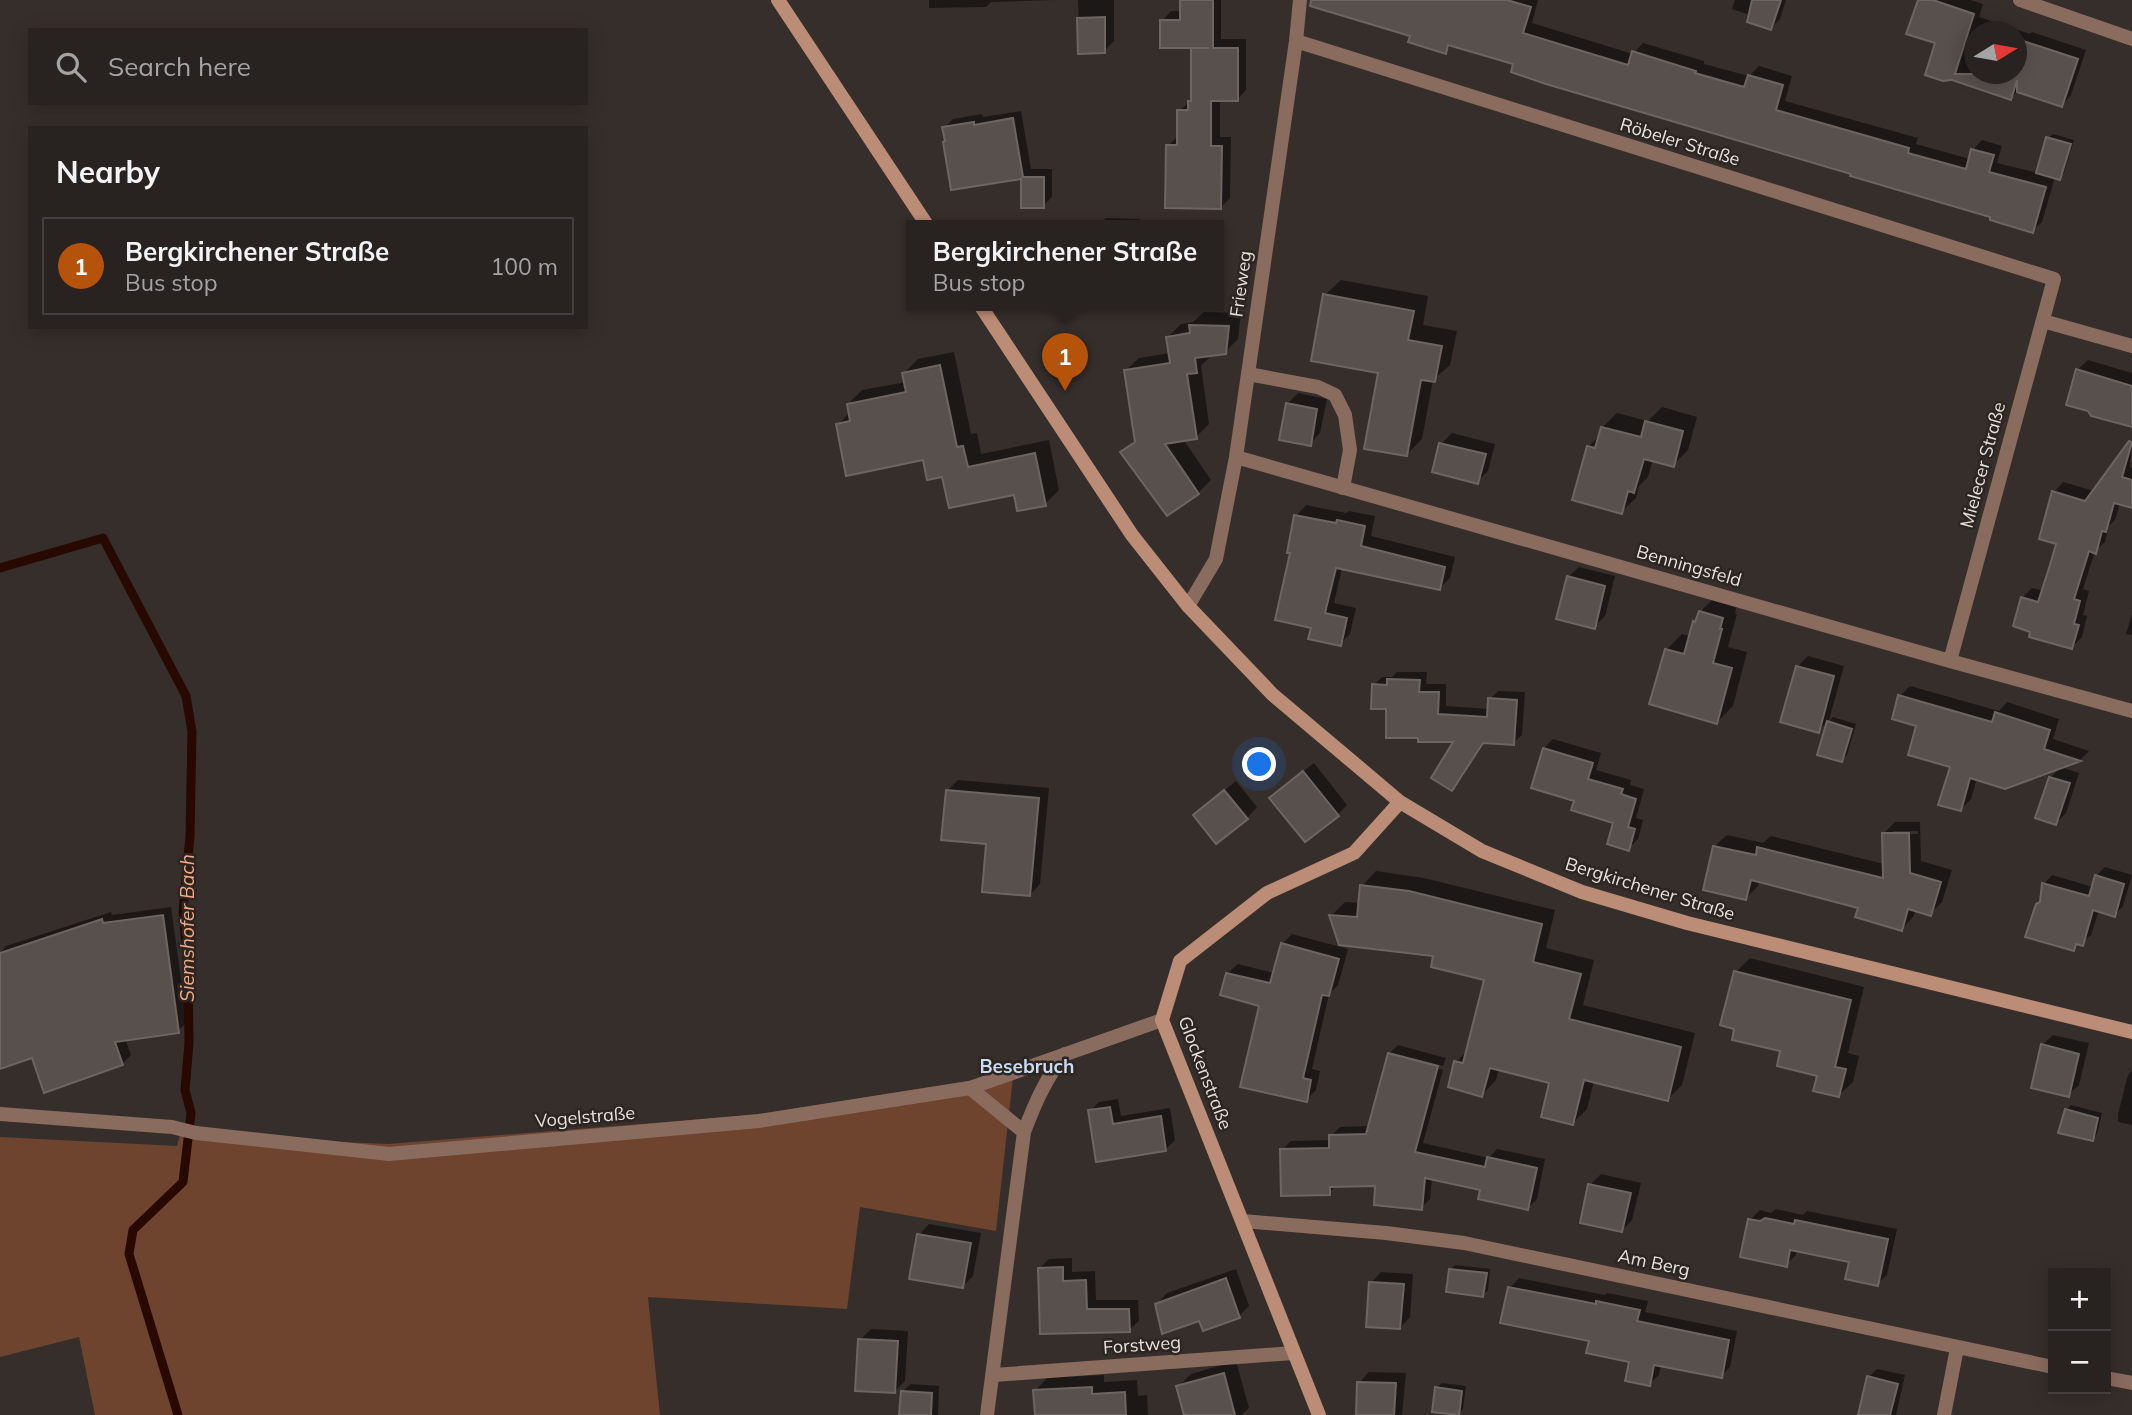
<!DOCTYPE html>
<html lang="en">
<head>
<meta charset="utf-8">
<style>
  :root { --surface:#282220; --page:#342f2d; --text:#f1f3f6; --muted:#a5a4a5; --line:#443f3e; --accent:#b45309 }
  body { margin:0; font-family:Mulish,sans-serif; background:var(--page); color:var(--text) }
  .controls { position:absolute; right:21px; bottom:21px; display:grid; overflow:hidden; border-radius:0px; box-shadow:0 4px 18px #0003 }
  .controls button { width:63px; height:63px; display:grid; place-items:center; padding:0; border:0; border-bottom:2px solid var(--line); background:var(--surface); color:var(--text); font:35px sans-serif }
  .compass { position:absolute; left:1964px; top:21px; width:63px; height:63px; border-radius:50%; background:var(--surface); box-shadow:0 4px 18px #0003; rotate:79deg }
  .you { position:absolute; left:1260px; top:765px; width:24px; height:24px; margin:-18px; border:5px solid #fff; border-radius:50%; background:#1a73e8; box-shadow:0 0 0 10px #1a73e833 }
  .badge { display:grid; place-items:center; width:46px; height:46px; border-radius:50%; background:var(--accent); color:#fff; font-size:23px; font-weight:700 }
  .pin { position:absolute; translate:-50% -58px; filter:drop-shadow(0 2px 4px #0008) }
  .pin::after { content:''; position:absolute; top:37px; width:24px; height:21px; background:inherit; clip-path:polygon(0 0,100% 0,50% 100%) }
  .popup { position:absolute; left:906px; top:220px; width:318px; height:91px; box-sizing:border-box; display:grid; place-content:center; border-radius:0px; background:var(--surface); filter:drop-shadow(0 2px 5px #0005); font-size:23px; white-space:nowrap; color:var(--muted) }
  .popup b { font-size:26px; color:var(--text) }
  .popup::after { content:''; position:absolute; left:50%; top:100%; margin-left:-14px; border:14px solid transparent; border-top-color:var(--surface) }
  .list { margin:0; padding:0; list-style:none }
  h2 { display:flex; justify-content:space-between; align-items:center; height:91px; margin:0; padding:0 28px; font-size:30px }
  h2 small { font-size:23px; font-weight:400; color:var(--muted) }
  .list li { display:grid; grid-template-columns:46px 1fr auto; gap:21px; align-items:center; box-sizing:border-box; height:98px; margin:0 14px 14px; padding:0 14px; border:2px solid var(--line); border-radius:0px }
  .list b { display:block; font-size:26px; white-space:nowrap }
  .list p { margin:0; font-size:23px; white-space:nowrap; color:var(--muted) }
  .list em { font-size:23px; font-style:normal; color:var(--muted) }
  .icon { flex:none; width:38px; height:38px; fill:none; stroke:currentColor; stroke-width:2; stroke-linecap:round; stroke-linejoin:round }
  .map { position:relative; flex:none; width:2132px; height:1415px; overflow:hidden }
  .search { position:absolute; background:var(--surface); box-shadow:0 4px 18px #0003; left:28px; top:28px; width:560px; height:77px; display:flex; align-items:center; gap:18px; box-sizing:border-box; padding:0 24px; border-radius:0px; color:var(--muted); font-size:26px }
  .panel { position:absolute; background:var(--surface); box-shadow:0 4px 18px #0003; left:28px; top:126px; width:560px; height:203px; border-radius:0px }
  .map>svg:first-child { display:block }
  .green { fill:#6e442f }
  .shadow { fill:#0007; fill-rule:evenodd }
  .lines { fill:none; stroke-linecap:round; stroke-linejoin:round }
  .stream { stroke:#280900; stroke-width:9 }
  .building { fill:#58504c; stroke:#6d6561; stroke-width:2 }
  .lane { stroke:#8a6c5e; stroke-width:14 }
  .street { stroke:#8a6c5e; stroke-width:14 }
  .secondary { stroke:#bc8d76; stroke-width:14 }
  .labels { text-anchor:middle; stroke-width:5; stroke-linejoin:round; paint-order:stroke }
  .street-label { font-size:18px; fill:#e6e2df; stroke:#2c2521 }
  .water-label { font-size:19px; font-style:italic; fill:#f5aa85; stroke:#2c2521 }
  .neighbourhood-label { font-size:19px; font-weight:bold; fill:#cadcf5; stroke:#2c2521 }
</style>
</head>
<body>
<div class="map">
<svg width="2132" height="1415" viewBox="0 0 2132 1415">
  <rect width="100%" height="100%" fill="#362e2b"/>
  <path class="green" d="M1014,1068L996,1231L860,1207L847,1309L648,1297L660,1415H95L79,1337L0,1357V1137L177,1146L180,1135L388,1144L754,1115L992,1077Z"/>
  <path class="shadow" d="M929,0H1054L991,2L986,7L929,8Z
    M1078,0H1114V41L1104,51L1080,52Z
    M1182,0H1221V39H1246V90L1237,100H1220V137H1231L1230,198L1221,207L1168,146L1177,137L1179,111L1193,99V49L1162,21L1171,11H1182Z
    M1347,0H1538L1532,23L1633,54L1643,43L1704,61V64L1749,76L1759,66L1792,76L1785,101L1918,138L1916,144L1970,159L1973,150L1982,140L2002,146L1997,163L2038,173L2048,138L2053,134L2074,140L2064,173L2059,178L2055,177L2042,222L2032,231L1993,216L1853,173L1453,44L1445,52Z
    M1735,0H1786L1780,19L1771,28L1750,15L1732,9Z
    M1920,0H1970L1983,4L1979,17L2030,34L2032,32L2086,50L2071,95L2062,105L2018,91L2010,98L1954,79L1951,82L1927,74L1937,42ZM1974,32H2016V74H1974Z
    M1021,111L1031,169H1052V197L1043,206L1022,176L947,140L944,128L953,119L982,114L983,117Z
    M1106,218L1140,219V225H1099Z
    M1341,280L1428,296L1423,325L1457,331L1450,365L1433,380L1422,439L1407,454L1380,372L1325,295Z
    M1204,312L1241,313L1238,339L1225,352L1209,354V358L1201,366L1209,424L1196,437L1183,439L1211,480L1198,493L1123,452L1136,439L1125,371L1139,358L1170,353L1168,337L1181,324L1193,322ZM1198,330L1180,336V333Z
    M954,352L971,434L977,433L981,454L1049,440L1059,490L1045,504L1015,493L943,475L925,458L838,425L850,412L848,404L862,390L906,382L904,373L918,359Z
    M2088,360L2132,373V425L2077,370Z
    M1298,393L1327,399L1320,433L1310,444L1287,404Z
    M1662,407L1697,417L1688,450L1673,465L1653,459L1648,477L1639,486L1636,498L1621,512L1588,447L1601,434L1603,427L1617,413L1648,421Z
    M1452,433L1495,444L1488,471L1477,482L1441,444Z
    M2132,441L2130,467L2132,468V506L2120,503L2115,520L2109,526L2105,542L2095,551L2083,589L2089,591L2083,615L2087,616L2082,637L2072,647L2022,598L2032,588L2044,591L2058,543L2054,492L2063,482L2094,491Z
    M1306,505L1346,513L1349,511L1375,516L1371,536L1455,557L1450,578L1440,588L1342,568L1334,603L1356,608L1350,634L1340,644L1313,627L1292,552L1296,516Z
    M1579,567L1615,576L1605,616L1594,627L1568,577Z
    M1716,596L1738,602L1735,613L1737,614L1728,647L1747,652L1733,706L1717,722L1666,650L1682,634L1691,636L1700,612Z
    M2132,614V635L2126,634Z
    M1808,656L1844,666L1829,720L1818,731L1797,667Z
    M1397,672H1427L1426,684H1446V706L1489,709L1490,699L1498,691L1525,692L1522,735L1513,743L1485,741L1460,781L1451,789L1456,741L1420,737L1388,707L1374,685L1382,677H1392Z
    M1910,686L1999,711L2007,702L2059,719L2053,739L2089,751L2080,760L2005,788L1977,778L1971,799L1961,809L1952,766L1919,725L1900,696Z
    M1833,717L1856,724L1847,755L1842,760L1828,722Z
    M1553,739L1601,753L1596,770L1631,780L1630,785L1644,789L1636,818L1643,820L1638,839L1628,849L1615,822L1544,748Z
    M1314,763L1347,805L1337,815L1281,789Z
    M2061,767L2079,773L2066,813L2056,823L2050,778Z
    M958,780L1049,788L1040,884L1030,895L947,791Z
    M1236,781L1257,807L1247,818L1195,815Z
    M1895,822H1920L1921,861L1952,870L1942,902L1930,914L1916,910L1913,917L1902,929L1860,906L1759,881L1758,886L1746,898L1715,846L1727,835L1763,843L1771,836L1884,864L1883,834ZM1893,831H1918V834L1893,835Z
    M2105,867L2132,875L2123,906L2115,915L2099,910L2091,935L2074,949L2042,902L2044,884L2052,875L2093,887L2096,876Z
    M1376,871L1424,878L1555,910L1546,948L1594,960L1583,1005L1695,1033L1682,1085L1668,1099L1594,1081L1587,1109L1573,1123L1551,1082L1499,1069L1496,1080L1482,1095L1456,1062L1469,1049L1486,979L1436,954L1331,916L1345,902L1360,903L1362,886Z
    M171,907L187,1022L178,1031L125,1038L131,1055L122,1064L33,1055L0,1067V953L6,946L111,912L112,915Z
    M1292,934L1348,949L1338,985L1329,994L1312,1069L1320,1071L1316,1090L1306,1100L1261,1005L1228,973L1238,964L1274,973L1282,944Z
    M1750,958L1864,987L1848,1053L1859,1056L1853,1082L1839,1095L1819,1075L1782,1050L1736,972Z
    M2053,1035L2089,1043L2079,1085L2068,1095L2042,1045Z
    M1398,1045L1446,1058L1443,1066L1393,1053V1056L1443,1070L1423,1143L1489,1158L1497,1149L1545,1159L1537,1199L1528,1208L1482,1189L1432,1178L1430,1199L1421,1208L1377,1184L1337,1185L1329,1193L1282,1150L1291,1141L1331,1140V1136L1340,1127L1370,1126L1389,1054Z
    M2132,1070V1125L2118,1122V1114L2128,1075Z
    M1118,1099L1121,1116L1170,1108L1175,1140L1166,1149L1098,1160L1090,1111L1099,1102Z
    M2071,1105L2102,1113L2097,1134L2092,1139L2066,1110Z
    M1601,1174L1641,1183L1632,1220L1622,1230L1590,1185Z
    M1776,1209L1803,1215L1807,1211L1897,1229L1887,1275L1877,1284L1851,1260L1797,1249L1796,1255L1786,1265L1750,1220L1760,1210L1771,1213Z
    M929,1224L981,1233L973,1276L963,1286L919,1235Z
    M1072,1258V1272L1095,1271L1096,1300H1138L1139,1321L1129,1330L1041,1332L1039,1269L1049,1259Z
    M1455,1265L1490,1269L1488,1290L1483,1295L1451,1269Z
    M1236,1269L1249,1306L1239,1316L1200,1318L1157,1304L1167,1293Z
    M1381,1272L1413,1274L1410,1317L1400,1328L1371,1283Z
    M1519,1278L1605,1295L1607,1293L1648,1301L1645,1312L1737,1331L1730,1367L1721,1376L1661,1364L1659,1375L1649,1384L1631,1361L1591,1339L1510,1288Z
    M871,1329L908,1331L905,1381L894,1392L860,1340Z
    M1236,1361L1249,1408L1241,1415H1185L1178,1387L1191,1374Z
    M1877,1369L1905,1375L1896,1415H1860L1869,1377Z
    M1369,1372L1406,1373L1402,1415H1358L1359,1383Z
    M1104,1375V1382L1137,1380L1138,1396L1147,1395L1148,1415H1036L1035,1391L1047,1378Z
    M1442,1383L1466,1386L1463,1409L1458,1414L1437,1387Z
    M911,1384L939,1386L938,1415H901L902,1392Z"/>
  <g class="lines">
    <path class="stream" d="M0,568L103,538L186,696L192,732L190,836L183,911L188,971L189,1043L185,1090L191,1113L183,1182L133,1230L129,1254L178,1415"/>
  </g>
  <path class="building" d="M1180,0H1213V48H1238V101H1211V146H1222L1221,209L1165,208L1166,145H1177V110H1188V101H1191V48H1209H1160V20H1180Z
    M1311,0H1507L1531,7L1523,33L1628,65L1632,51L1696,71L1695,73L1744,87L1748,75L1783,85L1776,110L1909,148L1908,153L1966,169L1971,149L1994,155L1989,172L2046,187L2033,233L1990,220V217L1850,176L1851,174L1546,84L1511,72L1513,64L1448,45L1446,54L1408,42L1410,36L1310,6Z
    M1752,0H1781L1771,30L1747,22Z
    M1918,0H1933L1974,14L1955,74H2017V39L2078,59L2062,107L2017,92V80L2011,100L1952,80L1943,81L1925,75L1935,43L1906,34Z
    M1105,17V53L1078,54L1077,18Z
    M1013,118L1023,177H1044V208H1021V179L951,190L943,142L945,141L942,127L974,122V125Z
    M2046,137L2071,144L2060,180L2036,173Z
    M1323,294L1414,311L1408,340L1442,346L1435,382L1421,380L1407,456L1364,449L1378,373L1311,361Z
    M1189,325L1229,326L1226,354L1195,358L1197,373L1187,374L1197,439L1165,444L1199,494L1167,516L1120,452L1135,442L1124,370L1170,363L1166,337L1190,333Z
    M940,365L957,447L963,446L968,467L1035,453L1046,506L1017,511L1014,495L949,508L942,477L927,480L923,460L846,476L836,424L850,421L847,404L906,392L902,373Z
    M2076,369L2132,386V427L2091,416L2088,411L2066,405Z
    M1286,403L1317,409L1311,446L1279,440Z
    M1645,421L1683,431L1674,467L1644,459L1634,493L1628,491L1622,514L1572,500L1587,446L1595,448L1601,427L1641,437Z
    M2129,441L2132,442L2122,477L2132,480V508L2114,503L2106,532L2102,531L2096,554L2089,551L2074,599L2080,601L2074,624L2079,625L2072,649L2029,637L2030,632L2013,626L2021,597L2038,602L2050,565L2056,544L2039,539L2052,491L2085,501Z
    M1439,443L1486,454L1478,484L1432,472Z
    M1294,515L1336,523L1337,520L1365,526L1361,546L1445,567L1440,590L1336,568L1325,613L1347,618L1341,646L1308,639L1311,628L1275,620L1290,553H1287Z
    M1567,576L1605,586L1595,629L1556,619Z
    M1699,611L1723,618L1720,629H1722L1713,663L1732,668L1717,724L1649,704L1665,649L1684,654L1693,621L1695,622Z
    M1796,666L1834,676L1819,733L1780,722Z
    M1387,679L1420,680L1419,692H1439L1438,714L1487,717L1488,698L1517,700L1514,745L1483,743L1452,791L1431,778L1453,742H1418V738H1386V709H1371L1372,684L1387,685Z
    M1898,695L1992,722L1995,712L2050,730L2044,749L2081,761L2005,789L1970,778L1961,811L1938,805L1950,767L1908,755L1916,726L1892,719Z
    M1827,721L1852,729L1842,762L1817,755Z
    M1543,748L1593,763L1588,779L1623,789L1621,794L1636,799L1628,827L1635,829L1629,851L1607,844L1613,823L1571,810L1574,801L1531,788Z
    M1303,771L1339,816L1305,842L1269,798Z
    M2049,777L2070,783L2056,825L2035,818Z
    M946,790L1039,798L1030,896L982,892L986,844L941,840Z
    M1224,790L1248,819L1216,844L1193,815Z
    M1882,833H1909L1910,873L1941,882L1931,916L1908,909L1902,931L1855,917L1858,908L1751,880L1746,900L1703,890L1713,846L1756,855L1757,847L1883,878Z
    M2095,875L2124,884L2115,917L2093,910L2083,946L2076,944L2074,951L2025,937L2036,904L2040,902L2042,883L2089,896Z
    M1360,885L1409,891L1542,924L1533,962L1581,974L1569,1019L1681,1047L1668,1101L1584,1080L1573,1125L1541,1117L1549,1083L1490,1068L1482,1097L1448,1087L1454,1061L1463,1063L1484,980L1431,967L1433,956L1339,945L1329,915L1357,917Z
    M163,915L179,1033L115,1042L123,1065L44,1093L32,1058L0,1069V953L102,919L103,923Z
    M1281,943L1339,959L1329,996L1322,995L1303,1078L1311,1080L1307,1102L1240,1087L1259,1006L1220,995L1226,973L1270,983Z
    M1734,971L1851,1000L1835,1067L1846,1069L1839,1097L1813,1091L1817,1076L1777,1066L1780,1051L1732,1040L1734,1029L1720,1025Z
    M2041,1044L2079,1054L2069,1097L2031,1088Z
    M1388,1053L1438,1066L1415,1152L1485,1167L1487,1157L1537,1168L1528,1210L1478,1199L1480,1190L1425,1178L1422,1210L1374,1205L1375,1186L1330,1187V1195L1281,1196L1280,1149L1329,1148V1135L1366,1134Z
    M1110,1107L1113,1124L1161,1116L1166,1151L1096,1162L1088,1110Z
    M2065,1109L2098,1118L2093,1141L2058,1133Z
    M1588,1184L1631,1193L1622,1232L1580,1223Z
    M1765,1218L1794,1224L1795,1220L1888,1239L1878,1286L1845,1279L1849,1262L1790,1250L1787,1267L1740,1257L1748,1219L1760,1221Z
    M917,1234L971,1243L963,1288L909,1279Z
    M1063,1267V1281L1086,1280L1087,1309H1129L1130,1332L1040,1334L1038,1268Z
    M1449,1269L1487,1273L1483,1297L1446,1292Z
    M1226,1278L1240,1318L1203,1331L1199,1321L1162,1334L1155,1304Z
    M1369,1282L1404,1284L1400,1329L1366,1327Z
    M1508,1287L1596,1304V1301L1640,1310L1637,1321L1729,1340L1722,1378L1654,1365L1650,1386L1625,1381L1629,1362L1586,1353L1589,1341L1500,1323Z
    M858,1339L898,1341L895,1393L855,1391Z
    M1224,1373L1235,1415H1184L1176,1386Z
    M1867,1376L1898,1384L1890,1415H1858Z
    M1357,1382L1396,1383L1394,1415H1356Z
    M1092,1387V1394L1125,1392L1126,1415H1035L1033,1390Z
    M1435,1387L1462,1391L1459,1415L1432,1412Z
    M901,1391L932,1393L931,1415H899Z"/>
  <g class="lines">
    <path class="lane" d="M1248,374L1318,387L1335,395L1345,415L1350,450L1343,488"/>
    <path class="street" d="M2020,0L2132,39
      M1296,41L2054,279L1950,661
      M2043,321L2132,346
      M1236,457L1950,661L2132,711
      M1188,606L1216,559L1236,457L1296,41L1300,0
      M970,1088L1024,1132L987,1415
      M0,1114L172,1127L196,1133L389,1154L759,1121L970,1088L1162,1020
      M1024,1132C1035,1103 1046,1078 1065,1054
      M1243,1221L1386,1233L1464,1243L2053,1367
      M994,1375L1293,1353
      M2106,1378L2132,1383
      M1944,1415L1957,1348"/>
    <path class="secondary" d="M778,0L927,225
      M980,305L1132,535L1188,606L1272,694L1400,802L1482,851L1582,892L1687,923L2132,1032
      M1319,1415L1162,1020L1180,961L1267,893L1354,853L1400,802"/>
  </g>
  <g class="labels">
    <g class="street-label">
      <text transform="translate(1680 142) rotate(17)" y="6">Röbeler Straße</text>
      <text transform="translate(1241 284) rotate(-82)" y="6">Frieweg</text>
      <text transform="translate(1983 465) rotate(-75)" y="6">Mielecer Straße</text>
      <text transform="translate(1689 566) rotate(16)" y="6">Benningsfeld</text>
      <text transform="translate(1650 889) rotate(17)" y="6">Bergkirchener Straße</text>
      <text transform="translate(1205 1073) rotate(69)" y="6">Glockenstraße</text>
      <text transform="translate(585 1117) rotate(-5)" y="6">Vogelstraße</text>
      <text transform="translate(1654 1263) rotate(12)" y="6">Am Berg</text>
      <text transform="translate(1142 1345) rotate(-4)" y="6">Forstweg</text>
    </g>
    <g class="water-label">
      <text transform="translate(187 928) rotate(-90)" y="7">Siemshofer Bach</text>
    </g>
    <g class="neighbourhood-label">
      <text x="1027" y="1073">Besebruch</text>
    </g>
  </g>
</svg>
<div class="controls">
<button>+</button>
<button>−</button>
</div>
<svg class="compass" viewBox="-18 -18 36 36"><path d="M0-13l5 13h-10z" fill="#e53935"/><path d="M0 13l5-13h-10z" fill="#a5a4a5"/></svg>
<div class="you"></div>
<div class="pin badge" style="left:1065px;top:391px">1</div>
<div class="popup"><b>Bergkirchener Straße</b>Bus stop</div>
<div class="search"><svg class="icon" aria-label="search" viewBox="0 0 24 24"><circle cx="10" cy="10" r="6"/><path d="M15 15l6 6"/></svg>Search here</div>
<section class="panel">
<h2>Nearby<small></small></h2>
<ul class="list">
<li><span class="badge">1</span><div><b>Bergkirchener Straße</b><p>Bus stop</p></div><em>100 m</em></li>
</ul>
</section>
</div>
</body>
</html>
